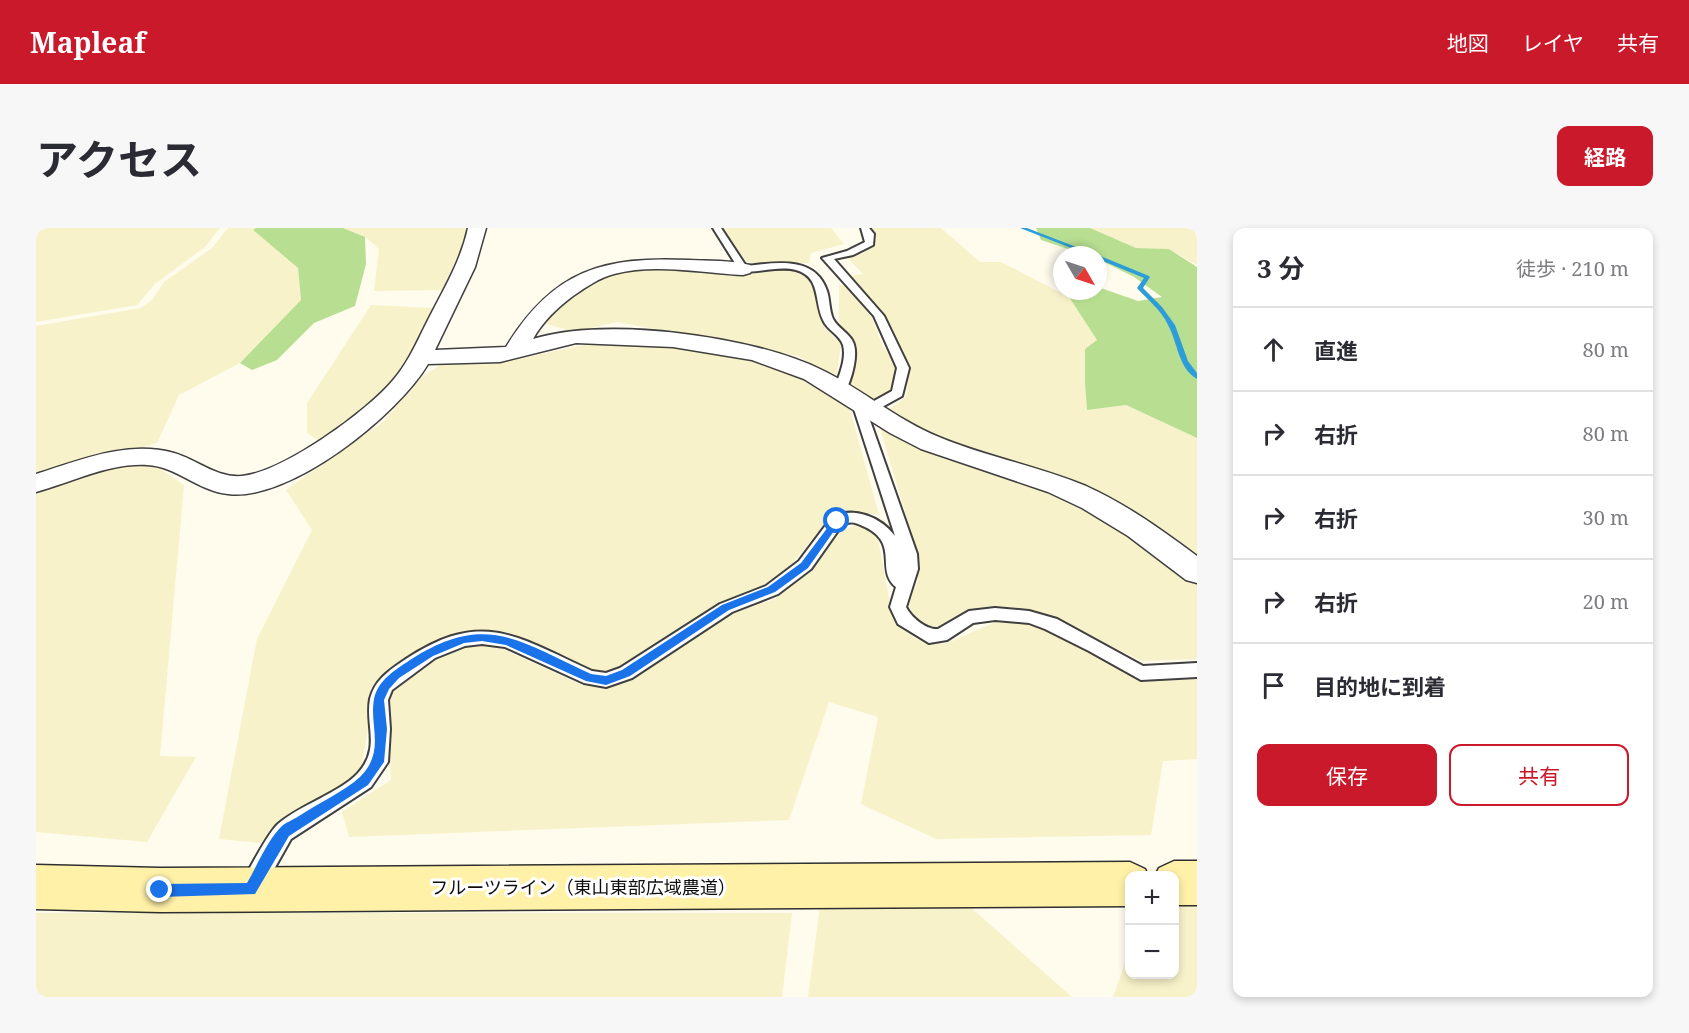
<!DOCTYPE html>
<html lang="ja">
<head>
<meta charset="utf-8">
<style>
  :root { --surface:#fff; --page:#f7f7f7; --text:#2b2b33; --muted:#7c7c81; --line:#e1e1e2; --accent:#c9192a }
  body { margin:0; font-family:"Noto Serif","Noto Sans JP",serif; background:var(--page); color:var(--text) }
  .controls { position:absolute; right:18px; bottom:18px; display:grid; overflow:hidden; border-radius:12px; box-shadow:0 3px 9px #0003 }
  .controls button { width:54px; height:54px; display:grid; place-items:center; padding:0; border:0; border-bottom:2px solid var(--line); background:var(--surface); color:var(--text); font:30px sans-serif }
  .compass { position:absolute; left:1017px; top:18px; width:54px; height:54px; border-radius:50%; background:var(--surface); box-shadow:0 3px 9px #0003; rotate:129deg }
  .stop { position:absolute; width:18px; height:18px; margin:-14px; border:4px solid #1a73e8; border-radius:50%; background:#fff }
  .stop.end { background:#1a73e8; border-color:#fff; box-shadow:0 2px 6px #0008 }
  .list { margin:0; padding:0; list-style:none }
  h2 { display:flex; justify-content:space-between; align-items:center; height:78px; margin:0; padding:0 24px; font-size:26px }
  h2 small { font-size:20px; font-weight:400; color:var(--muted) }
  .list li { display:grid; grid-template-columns:39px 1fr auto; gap:18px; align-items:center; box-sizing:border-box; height:84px; padding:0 24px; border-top:2px solid var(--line) }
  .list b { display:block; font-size:22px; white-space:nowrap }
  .list em { font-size:20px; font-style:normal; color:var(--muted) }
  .actions { display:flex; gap:12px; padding:18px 24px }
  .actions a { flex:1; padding:14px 0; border:2px solid var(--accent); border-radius:12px; text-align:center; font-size:21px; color:var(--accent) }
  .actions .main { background:var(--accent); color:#fff }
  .icon { flex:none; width:33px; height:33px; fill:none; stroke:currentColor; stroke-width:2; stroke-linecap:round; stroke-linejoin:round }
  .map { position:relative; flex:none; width:1161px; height:769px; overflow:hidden; border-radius:12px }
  header { display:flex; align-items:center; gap:36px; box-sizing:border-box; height:84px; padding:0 30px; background:var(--accent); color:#fff }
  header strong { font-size:28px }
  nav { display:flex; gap:33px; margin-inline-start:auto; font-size:21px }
  .intro { display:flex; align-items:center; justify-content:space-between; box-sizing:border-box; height:144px; padding:0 36px }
  h1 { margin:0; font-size:42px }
  .button { padding:15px 27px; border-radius:12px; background:var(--accent); color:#fff; font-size:21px; font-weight:700 }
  main { display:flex; gap:36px; padding:0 36px }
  aside { flex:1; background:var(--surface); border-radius:12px; box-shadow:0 3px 9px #0003 }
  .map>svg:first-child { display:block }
  .farmland { fill:#f8f2ca }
  .forest { fill:#b8df91 }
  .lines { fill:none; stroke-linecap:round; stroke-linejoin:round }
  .stream { fill:#2d9dd9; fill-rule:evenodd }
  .lane-casing { stroke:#404040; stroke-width:4 }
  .street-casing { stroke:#404040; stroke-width:3 }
  .secondary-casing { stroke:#2f2f2f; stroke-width:3 }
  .lane { fill:#fff; fill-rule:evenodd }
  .street { fill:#fff; fill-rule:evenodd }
  .secondary { fill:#fff1a8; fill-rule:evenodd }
  .route { fill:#1a73e8 }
  .labels { text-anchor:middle; stroke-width:6; stroke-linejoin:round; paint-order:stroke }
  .near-street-label { font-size:18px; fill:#0d0d0d; stroke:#fff }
</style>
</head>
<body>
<header>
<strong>Mapleaf</strong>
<nav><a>地図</a><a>レイヤ</a><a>共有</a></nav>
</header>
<div class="intro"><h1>アクセス</h1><a class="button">経路</a></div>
<main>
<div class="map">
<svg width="1161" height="769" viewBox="0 0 1161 769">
  <rect width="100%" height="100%" fill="#fffbed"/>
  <path class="farmland" d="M0,0H184L169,19L119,56L101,77L0,94Z
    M192,0H220L217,2L262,40L265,72L204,135L143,167L121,215L0,251V98L105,80L116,72L128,54L176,20Z
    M307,0H432V6L406,62L338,63L343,21L329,9Z
    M686,0H795L808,16L775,25L773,35L722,37L710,33Z
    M835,0H905L944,34H965L1033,69L1061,112L1049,121V156L1051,182L1090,177L1161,210V333L859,190L853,181L870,169L874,140L846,82L812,48L827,46L811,29L826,26L838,17L840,8Z
    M1054,0H1161V37L1133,21L1100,20Z
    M754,40L767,43L778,59L787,98L805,116L800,151L762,128L581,94L538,104L508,95L517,82L567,48L596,41L717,45Z
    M803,56L814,60L836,90L846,117L861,138L857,164L835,175L812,161L821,118L803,95Z
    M335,77L398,80L367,142L328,183L286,215L271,205V175Z
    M579,114L652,121L727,133L760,144L813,178L843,287L802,281L744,350L686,375L566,448L471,404H435L389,420L339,460L325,543L224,615L183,611L221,411L276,302L250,262L347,194L387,148L406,136L462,135L557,115Z
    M843,197L1012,261L1071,291L1151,348L1161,357V431L1106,433L1025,394L987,383L932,382L904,398L890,399L879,390L872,377L882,352L881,324Z
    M85,237L120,238L148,257L124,528L160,529L111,614L0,604V264Z
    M821,296L832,298L842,311L856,387L880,411L909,416L960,394L1000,395L1054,421L1102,453L1161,451V531L1127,533L1115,607L900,611L825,576L842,489L793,474L753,592L313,609L306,584L355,552L351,478L360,457L394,432L431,416L460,418L546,457L573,459L602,447L684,390L739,371L774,341L805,304Z
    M931,676L1036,769H772L784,677Z
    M1161,676V769H1077L1093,724L1094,746H1138L1139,677Z
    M0,685H756L746,769H0Z"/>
  <path class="forest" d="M220,0H307L329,9L330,36L319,78L278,95L241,132L216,142L204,135L265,72L262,40L217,2Z
    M1000,0H1054L1100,20L1133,21L1161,39V210L1090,177L1051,182L1049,156V121L1061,112L1033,69L1039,63H1062V59L1102,73L1126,69L1098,49L1062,31V27H1050L1005,12Z"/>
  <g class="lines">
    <path class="stream" d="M984,0H991L1061,27H1053Z
      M1062,27L1113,48L1114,49L1107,60L1126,79L1139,97L1152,133L1161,145V151C1142,140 1142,115 1132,97C1125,82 1112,72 1101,60L1108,50L1062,31Z"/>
    <defs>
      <path id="lane" d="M677,0H685L710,38C739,35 779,27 791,63C794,72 793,82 797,91C801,99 811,104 816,112C824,125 815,153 808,166H800L798,163C802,149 811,132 807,117C804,107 791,102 787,92C778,73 785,49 760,42C741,37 722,46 704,43Z
        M825,0H833L838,6L837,17L817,27L798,31L848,88L873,140L866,168L837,184H831L881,326L882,341L870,379C875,389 890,402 902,401L933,383L959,380L993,383L1021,391L1107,438L1161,435V449L1105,452L1053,423L1009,401L993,395L959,392L937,395L911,412L893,415L862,396L854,379L860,359C839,342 864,316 829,299C820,295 815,292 806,297L775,341L742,366L696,384L596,450L570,459L548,455L469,419L446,416L429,418L399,430L356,462L352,472L354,501L352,534L335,559L255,611L224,666L216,669L208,666L205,658L208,650C216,637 232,605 242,596C262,578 305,564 322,545C345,520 329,497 334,471C339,451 354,442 370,431C447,380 481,409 556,443L570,445L584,440L684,376L730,358L763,333L796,289C818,278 845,289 859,308L816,175L822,171L826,172L829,178L856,163L861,140L838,88L786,30L811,23L829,14Z"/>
      <path id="street" d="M432,0H450L439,39L399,122L470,119C517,42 567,28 654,32C673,33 695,32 714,37L717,41L714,45L707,47C666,45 618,35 578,46C563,50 550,59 537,68C521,80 507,93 497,111C570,88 717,108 786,142C826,161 861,192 903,209C951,229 1002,238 1050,258C1090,276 1126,302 1161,328V355L1150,352L1092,308L1046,280L1012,264L885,221L854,205L768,151L716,132L637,119L540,115L464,134L392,136C362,187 254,274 192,266C162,263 140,238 111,237C72,235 37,254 0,264V246C45,232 91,212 138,225C162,232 180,250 206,248C247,244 332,183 358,151C374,132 383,109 394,88C409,59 425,32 432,0Z"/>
      <path id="secondary" d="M1138,633H1161V677H1138V648H1119L1123,640Z
        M1094,634L1109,641L1112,648H1094V678L124,684L0,681V637L124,640Z"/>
    </defs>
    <use href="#lane" class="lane-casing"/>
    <use href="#street" class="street-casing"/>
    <use href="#secondary" class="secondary-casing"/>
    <use href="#lane" class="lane"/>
    <use href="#street" class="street"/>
    <use href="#secondary" class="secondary"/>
  </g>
  <path class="route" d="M801,290L805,293L772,340L739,364L693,382L594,448L570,457L550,453L470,417L446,413L428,415L397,428L363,450L353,461L348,472L351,501L348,534L332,557L253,608L219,666L124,669L119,667L117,662L119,658L124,656L211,655C221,638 230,615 244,600C248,595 257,592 263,588C281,576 309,563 324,549C350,523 333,498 338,471C342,452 359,442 374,432C450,383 482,413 555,446L570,448L586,442L686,377L732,359L765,335L798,291Z"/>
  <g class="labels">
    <g class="near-street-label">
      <text x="547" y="666">フルーツライン（東山東部広域農道）</text>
    </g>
  </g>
</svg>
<div class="controls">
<button>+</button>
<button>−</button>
</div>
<svg class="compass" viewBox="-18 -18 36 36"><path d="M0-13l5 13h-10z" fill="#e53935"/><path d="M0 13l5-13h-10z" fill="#7c7c81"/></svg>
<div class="stop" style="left:801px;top:293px"></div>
<div class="stop end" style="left:124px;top:662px"></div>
</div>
<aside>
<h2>3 分<small>徒歩 · 210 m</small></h2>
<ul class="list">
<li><svg class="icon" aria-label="ahead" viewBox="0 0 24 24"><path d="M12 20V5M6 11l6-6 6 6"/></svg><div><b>直進</b></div><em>80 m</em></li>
<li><svg class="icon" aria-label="right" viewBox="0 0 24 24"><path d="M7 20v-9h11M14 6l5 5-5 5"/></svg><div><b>右折</b></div><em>80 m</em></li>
<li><svg class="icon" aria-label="right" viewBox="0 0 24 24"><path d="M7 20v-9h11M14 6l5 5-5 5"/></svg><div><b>右折</b></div><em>30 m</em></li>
<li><svg class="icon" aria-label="right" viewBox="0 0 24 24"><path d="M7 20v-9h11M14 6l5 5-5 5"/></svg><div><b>右折</b></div><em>20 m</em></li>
<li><svg class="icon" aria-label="arrive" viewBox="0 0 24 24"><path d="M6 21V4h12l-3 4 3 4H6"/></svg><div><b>目的地に到着</b></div></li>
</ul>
<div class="actions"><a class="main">保存</a><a>共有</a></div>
</aside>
</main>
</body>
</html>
